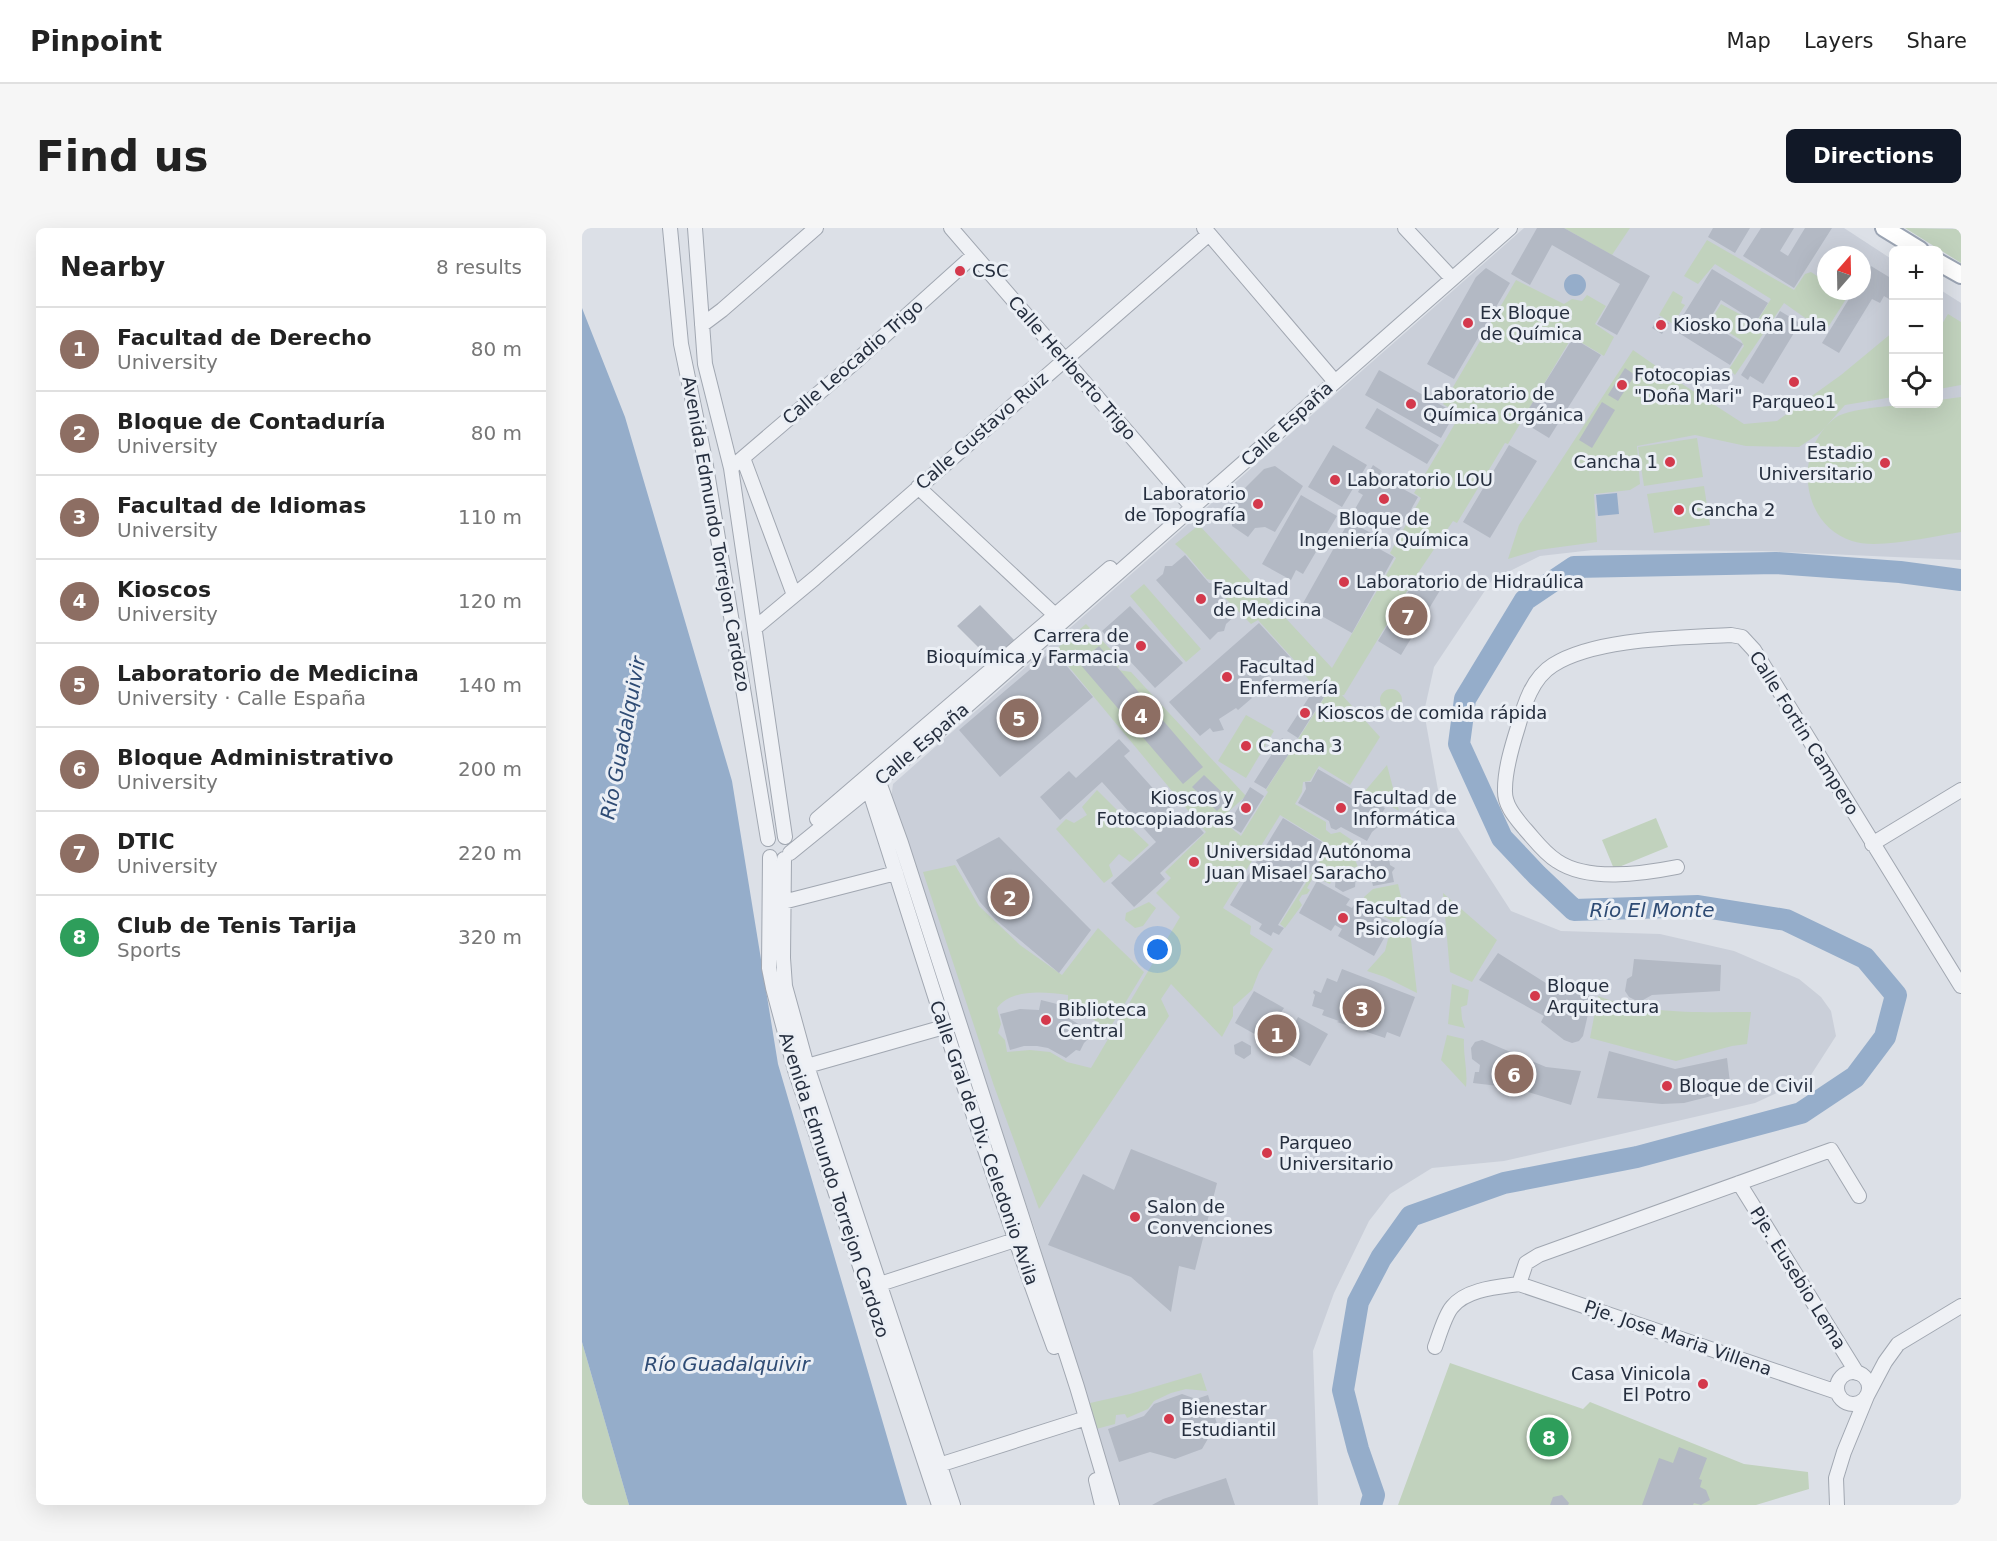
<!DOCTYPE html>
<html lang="en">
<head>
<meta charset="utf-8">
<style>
  :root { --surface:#fff; --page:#f6f6f6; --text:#222; --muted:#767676; --line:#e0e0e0; --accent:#111827 }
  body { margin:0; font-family:"DejaVu Sans",sans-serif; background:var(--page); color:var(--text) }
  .controls { position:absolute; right:18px; top:18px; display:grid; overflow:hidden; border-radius:9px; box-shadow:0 6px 24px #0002 }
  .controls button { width:54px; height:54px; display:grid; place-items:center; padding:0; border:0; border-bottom:2px solid var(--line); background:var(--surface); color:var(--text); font:30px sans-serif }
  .compass { position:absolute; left:1235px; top:18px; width:54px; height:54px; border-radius:50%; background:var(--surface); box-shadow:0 6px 24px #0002; rotate:20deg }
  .you { position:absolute; left:576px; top:722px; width:21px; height:21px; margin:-15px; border:4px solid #fff; border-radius:50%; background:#1a73e8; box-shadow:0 0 0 9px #1a73e833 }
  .badge { display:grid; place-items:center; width:39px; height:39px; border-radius:50%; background:var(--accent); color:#fff; font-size:20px; font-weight:700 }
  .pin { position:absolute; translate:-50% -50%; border:3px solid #fff; box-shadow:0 2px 6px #0006 }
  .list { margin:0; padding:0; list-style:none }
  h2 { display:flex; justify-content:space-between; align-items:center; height:78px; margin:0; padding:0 24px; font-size:26px }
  h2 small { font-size:20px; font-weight:400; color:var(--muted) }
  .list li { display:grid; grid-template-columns:39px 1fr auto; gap:18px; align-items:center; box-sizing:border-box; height:84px; padding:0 24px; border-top:2px solid var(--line) }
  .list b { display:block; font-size:22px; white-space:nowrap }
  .list p { margin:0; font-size:20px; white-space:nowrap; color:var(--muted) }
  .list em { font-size:20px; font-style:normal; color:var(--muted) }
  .icon { flex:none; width:33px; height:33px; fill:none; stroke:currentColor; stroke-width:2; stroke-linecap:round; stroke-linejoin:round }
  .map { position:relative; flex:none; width:1379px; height:1277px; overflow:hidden; border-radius:9px }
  header { display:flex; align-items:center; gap:36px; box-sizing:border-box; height:84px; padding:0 30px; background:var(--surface); border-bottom:2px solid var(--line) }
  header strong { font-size:28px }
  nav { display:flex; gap:33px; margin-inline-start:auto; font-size:21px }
  .intro { display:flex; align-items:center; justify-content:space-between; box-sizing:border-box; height:144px; padding:0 36px }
  h1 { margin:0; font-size:42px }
  .button { padding:15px 27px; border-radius:9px; background:var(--accent); color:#fff; font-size:21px; font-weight:700 }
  main { display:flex; gap:36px; padding:0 36px }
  aside { flex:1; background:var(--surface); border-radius:9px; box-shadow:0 6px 24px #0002 }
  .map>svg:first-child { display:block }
  .built { fill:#cacfd9; fill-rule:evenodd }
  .green { fill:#c1d2bd }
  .water { fill:#95adca }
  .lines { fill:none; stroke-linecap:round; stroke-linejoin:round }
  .river { stroke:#95adca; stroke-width:22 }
  .building { fill:#b3b9c4 }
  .minor-casing { stroke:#a1a7b1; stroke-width:16 }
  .major-casing { stroke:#9ba4b3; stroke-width:20 }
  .minor { stroke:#eff1f5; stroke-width:14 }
  .major { stroke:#fff; stroke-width:16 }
  .poi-dot { fill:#d4394c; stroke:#ebeff5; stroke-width:2 }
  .labels { text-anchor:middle; stroke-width:6; stroke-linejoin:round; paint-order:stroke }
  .poi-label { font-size:18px; fill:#252e3e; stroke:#ebeff5; text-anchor:start }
  .street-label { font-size:18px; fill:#252e3e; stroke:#ebeff5 }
  .water-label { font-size:20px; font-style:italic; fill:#2e4b74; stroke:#ebeff5 }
</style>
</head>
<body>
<header>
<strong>Pinpoint</strong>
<nav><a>Map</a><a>Layers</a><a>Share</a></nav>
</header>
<div class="intro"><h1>Find us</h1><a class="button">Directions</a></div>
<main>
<aside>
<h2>Nearby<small>8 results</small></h2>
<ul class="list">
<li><span class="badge" style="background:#8d6e63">1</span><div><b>Facultad de Derecho</b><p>University</p></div><em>80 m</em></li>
<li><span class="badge" style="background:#8d6e63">2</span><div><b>Bloque de Contaduría</b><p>University</p></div><em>80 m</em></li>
<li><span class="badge" style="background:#8d6e63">3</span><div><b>Facultad de Idiomas</b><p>University</p></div><em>110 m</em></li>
<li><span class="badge" style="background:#8d6e63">4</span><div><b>Kioscos</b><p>University</p></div><em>120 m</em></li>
<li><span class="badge" style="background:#8d6e63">5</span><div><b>Laboratorio de Medicina</b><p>University · Calle España</p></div><em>140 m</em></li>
<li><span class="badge" style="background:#8d6e63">6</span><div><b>Bloque Administrativo</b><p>University</p></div><em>200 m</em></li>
<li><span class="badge" style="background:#8d6e63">7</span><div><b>DTIC</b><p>University</p></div><em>220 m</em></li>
<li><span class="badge" style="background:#2e9e5b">8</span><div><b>Club de Tenis Tarija</b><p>Sports</p></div><em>320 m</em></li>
</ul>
</aside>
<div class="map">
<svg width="1379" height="1277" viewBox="0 0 1379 1277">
  <rect width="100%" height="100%" fill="#dce0e7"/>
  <path class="built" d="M942,0H1262L1311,32L1312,176H1356L1357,61L1379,75V332L1180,323L1011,322L958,328L910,352L852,439L842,484L858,573L929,683L979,703L1078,706L1152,723L1217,751L1239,769L1249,783L1254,808L1227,850L1173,875L922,933L850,940L808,966L787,993L752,1065L731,1123L736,1277H535L497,1158L455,1008L308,579L311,556ZM1244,27H1280V63H1244Z"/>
  <path class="green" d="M982,0H1048L1030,27Z
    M1323,0L1379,1V35Z
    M1125,12L1212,62L1223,46L1229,44L1244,54V63H1258L1266,68L1243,104L1202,75L1153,147L1147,141L1162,118L1159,112L1128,93L1139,76L1174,95L1189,71L1133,36L1116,56L1102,48Z
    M934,52L982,76L990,71L1000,73L1005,67L1024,78L1013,96L1032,109L1022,128L990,109L926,216L923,215L875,295L871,293L836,345L762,467H760L798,509L768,557L737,538L728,553L721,554L720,564L713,576L744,594V602L749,606L758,604L780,619L772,629L776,639L762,640L752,645L748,656L732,648L725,660L728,662L725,666L720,667L717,672L720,677L703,700L698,696L746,620L750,619L698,587L641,680L669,698L668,706L691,721L677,744L670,762L651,779V788L640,809L589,756L579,771L587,788L457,981L412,858L341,644L373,637L397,678L438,717L480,747L516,700L562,744L526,803L507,788L486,777V767C462,764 431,760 415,780L419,796L416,805L423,812L425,824L448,822L468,824L485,834L509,840L598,689L574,665L589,650L583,644L624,604L473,422L504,396L538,431L536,442L549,444L664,568L638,591L659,608L686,564L684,562L742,470L738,467L712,432L676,392L669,396L638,365L640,355L625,351L604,326L593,316L617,297L750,440L814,330L808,325L839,270L832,265L878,187L861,176Z
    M1091,63L1101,69L1099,75L1103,77L1091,96L1077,87Z
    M1366,86L1379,94V157L1357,161V101Z
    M1311,104V169L1263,177L1238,205L1217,219L1164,218L1113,207L1055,218L1058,256L1048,262L1012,266L1015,314L956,322L926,331L937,297L1051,122L1094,152L1162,196L1195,193L1259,147Z
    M1379,169V304C1351,308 1295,322 1270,313C1218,296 1211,223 1253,190C1269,178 1335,176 1356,176L1357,172Z
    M1115,210L1121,249L1062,258L1056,219Z
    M1122,258L1128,297L1072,305L1065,266Z
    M562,356L619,421L604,434L548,368Z
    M798 472a11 11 0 1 1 22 0a11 11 0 1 1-22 0Z
    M664,487L692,503L664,550L636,533Z
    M805,537L817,583L783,563Z
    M515,562L536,583L528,594L535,600L545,596L567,617L548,634L537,626L527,637L531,648L522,655L474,601L484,591L492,595L505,587L500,579Z
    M1074,590L1086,619L1032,641L1020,612Z
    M816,656L829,712L835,765L803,749L785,743L803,723L806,711L815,699L812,694L784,678L782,669L791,661Z
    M861,665L915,712L890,754L868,744Z
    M567,674L574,680L561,698L553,700L543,692L544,685Z
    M870,756L887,762L885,777L879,779L880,791L883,800L866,796Z
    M1016,768C1063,787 1119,784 1169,784L1165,816L1150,818L1094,833L1008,810Z
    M865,807L882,811C881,828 886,842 884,859L859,832Z
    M0,1114L47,1277H0Z
    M868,1135L1001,1181L1008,1174L1162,1236L1226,1244L1227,1261L1174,1277H816Z
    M619,1145L625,1163L604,1161L589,1165L572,1173L566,1181L545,1190L543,1186L534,1187L533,1196L514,1201L508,1175L548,1166Z"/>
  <path class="water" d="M982 57a11 11 0 1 1 22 0a11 11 0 1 1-22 0Z
    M0,80L43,189L150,553L196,836L325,1277H47L0,1114Z
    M1035,265L1037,286L1016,288L1014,267Z"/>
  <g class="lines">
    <path class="river" d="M789,1277L792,1267L776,1221L761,1162L776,1074L799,1030L829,988L922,955L1055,929L1219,885L1273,849L1303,809L1314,767L1283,730L1204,692L1116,678L992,682L955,647L920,610L877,516L883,471L943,372L992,339L1194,335L1318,344L1379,352"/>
  </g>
  <path class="building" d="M955,0H982L1068,48L1035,107L1015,96L1038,56L970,17L948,57L929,46Z
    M1131,0H1168L1153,25L1126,9Z
    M1179,0H1212L1198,23L1206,28L1223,0H1250L1212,60L1161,28Z
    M1289,38L1312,52V64L1307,71L1302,68L1298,75L1290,71L1257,125L1240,115L1270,66L1265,63H1280V47L1283,49Z
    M904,40L928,55L872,151L845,136L894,49Z
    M1130,41L1186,75L1174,94L1139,72L1126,94L1161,116L1148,137L1092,102Z
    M1198,83L1218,95L1181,156L1168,148L1166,152L1159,147Z
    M1077,89L1087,95L1080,106L1070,100Z
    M991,110L1019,127L967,210L939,193Z
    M1043,140L1053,147L1036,173L1026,167Z
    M797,142L873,185L859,210L783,167Z
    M1020,174L1033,182L1010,220L997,212Z
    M795,180L857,217L845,236L783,200Z
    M751,217L785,237L760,279L726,259Z
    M927,217L955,233L908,310L881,294Z
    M791,237L800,243L797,248L836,269L817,303L790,288L788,292L773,281L781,267L776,264Z
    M693,238L721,258L693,304L683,299L673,300L666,309L650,298V289L644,284L649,274L682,241Z
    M719,267L755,288L721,346L714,342L709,352L680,336Z
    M767,293L796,309L792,318L812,329L770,405L720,377Z
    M603,327L627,355L638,356L636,365L655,386L644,396L642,403L636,404L628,412L574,352L581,346L583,338H590Z
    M837,346L860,359L819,427L796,413Z
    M398,377L435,415L411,434L375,398Z
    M548,378L601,435L573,460L520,403Z
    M677,395L708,429L685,449L692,452L687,462L677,456L667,467L670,470L656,482L654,480L637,491L642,502L631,504L628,500L618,508L587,474Z
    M517,418L621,539L601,556L497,435Z
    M471,422L511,469L418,549L377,502Z
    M731,463L742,469L716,510L705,503Z
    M700,510L712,518L684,561L672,554Z
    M537,511L548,523L542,528L602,595L608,589L622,605L578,645L583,651L552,679L529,655L574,614L520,554L478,592L458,569L487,543L494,550Z
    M736,541L803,580L796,593L797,598L790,604L785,613L759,599L754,602L749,600L747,593L716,575L724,561L723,554H729Z
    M622,547L647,571L635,583L610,559Z
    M668,559L682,568L659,605L646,597Z
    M701,590L745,617L696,697L702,700L697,707L691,704L689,708L677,701L680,696L648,677Z
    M417,609L509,702L477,745L414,692L398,674L374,632Z
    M806,623L808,637L813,640L810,644L812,654L791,658L789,649L785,645L788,639L786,626Z
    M765,641L774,647L773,659L761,664L753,659L754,646Z
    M735,653L768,671L764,677L770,680L773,675L810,696L792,728L756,708L760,701L753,697L749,703L717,685Z
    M916,725L967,757L1010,769L1001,808L997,813L990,815L982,812L959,794L962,788L897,752Z
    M1052,731L1139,737L1138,763L1070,767L1061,772H1053L1047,769L1043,763L1045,751L1050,748Z
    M760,741L833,769L818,809L805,804L803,810L755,794L757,793L740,787L742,782L730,778L733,767L731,765L732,762L739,765L745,750L755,754Z
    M672,763L702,780L698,786L713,795L716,789L746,806L728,838L693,819L691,823H683V818L685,813L653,795Z
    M459,772L483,778L481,787L512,805L502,815L498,823L494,822L484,830L466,820L455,818H442L428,822L418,786L438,781L457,782Z
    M900,812L964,839L999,843L989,877L933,860L891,855L893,844H897L898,837L890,831L889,820L893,814Z
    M660,813L669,818V826L662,831L653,826L652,817Z
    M1027,823L1093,841L1145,830L1149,863L1102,875L1080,876L1015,870Z
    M549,921L635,955L613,1042L597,1038L589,1084L549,1049L466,1017L501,946L532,962Z
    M600,1166L614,1171L626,1167L635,1196L629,1197L631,1202L620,1221L593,1231L568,1224L537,1234L526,1201L562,1188L572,1176Z
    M1097,1219L1125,1230L1117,1251L1120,1252L1118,1259L1124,1262L1128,1272L1119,1277L1112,1275L1111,1277H1060L1077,1230L1091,1235Z
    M644,1250L653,1277H570L581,1271Z
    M980,1267L987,1275L986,1277H968L971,1269Z"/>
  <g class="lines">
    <defs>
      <path id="minor" d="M88,0L99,116L123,232L186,611
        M113,0L123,136L149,240L203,609
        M369,0L611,280
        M622,0L749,149
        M823,0L865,45
        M120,97L140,82L234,0
        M161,230L212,367
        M149,240L272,135L392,27
        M336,259L473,387
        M173,400L233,350L627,6
        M294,546L319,615L495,1159L530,1277
        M283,554L287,561C347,748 404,935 472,1119
        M235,591L528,340
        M1290,616L1379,562
        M208,625L294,555L361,499L928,0
        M188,629L187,740L191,760L213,842L357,1277
        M202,631L201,730L203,758L225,838L371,1277
        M1095,639C1060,646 1006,654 975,633C962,625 953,612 943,601C933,589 922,577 923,561C923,541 930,518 936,499C942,477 950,450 971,437C1014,410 1097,410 1149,407L1160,409L1172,422L1379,758
        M201,674L314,645
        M218,840L362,799
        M1157,955L1275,1145
        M298,1056L433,1012
        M937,1056L1255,1164
        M853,1119C857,1108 863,1087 870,1079C884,1061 916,1059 937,1056L944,1035L957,1027L1249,922L1277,968
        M1255 1160a16 16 0 1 1 32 0a16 16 0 1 1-32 0Z
        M357,1237L498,1192
        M514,1252L520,1277
        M1255,1277L1254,1250L1262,1224L1285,1168L1303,1134L1316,1116L1379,1078"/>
      <path id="major" d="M1302,0L1338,22
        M1356,34L1379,47"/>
    </defs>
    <use href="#minor" class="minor-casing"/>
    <use href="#major" class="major-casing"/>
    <use href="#minor" class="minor"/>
    <use href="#major" class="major"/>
  </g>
  <g class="poi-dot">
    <circle cx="378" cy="43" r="6"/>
    <circle cx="886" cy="95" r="6"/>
    <circle cx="1079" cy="97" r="6"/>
    <circle cx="1212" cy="154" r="6"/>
    <circle cx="1040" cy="157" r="6"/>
    <circle cx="829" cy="176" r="6"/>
    <circle cx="1088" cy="234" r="6"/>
    <circle cx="1303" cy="235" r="6"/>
    <circle cx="753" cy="252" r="6"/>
    <circle cx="802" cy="271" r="6"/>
    <circle cx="676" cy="276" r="6"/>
    <circle cx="1097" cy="282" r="6"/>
    <circle cx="762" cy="354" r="6"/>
    <circle cx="619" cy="371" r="6"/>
    <circle cx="559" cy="418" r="6"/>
    <circle cx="645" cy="449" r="6"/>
    <circle cx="723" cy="485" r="6"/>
    <circle cx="664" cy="518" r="6"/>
    <circle cx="664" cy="580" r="6"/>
    <circle cx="759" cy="580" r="6"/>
    <circle cx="612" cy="634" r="6"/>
    <circle cx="761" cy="690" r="6"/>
    <circle cx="953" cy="768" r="6"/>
    <circle cx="464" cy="792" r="6"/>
    <circle cx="1085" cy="858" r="6"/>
    <circle cx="685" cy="925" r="6"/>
    <circle cx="553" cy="989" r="6"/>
    <circle cx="1121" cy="1156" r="6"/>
    <circle cx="587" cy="1191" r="6"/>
  </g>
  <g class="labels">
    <g class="poi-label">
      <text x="390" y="49">CSC</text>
      <text x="898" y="91">Ex Bloque<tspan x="898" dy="21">de Química</tspan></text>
      <text x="1091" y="103">Kiosko Doña Lula</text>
      <text x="1052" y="153">Fotocopias<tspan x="1052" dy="21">"Doña Mari"</tspan></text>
      <text x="841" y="172">Laboratorio de<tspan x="841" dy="21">Química Orgánica</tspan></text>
      <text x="1212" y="180" text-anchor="middle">Parqueo1</text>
      <text x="1291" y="231" text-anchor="end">Estadio<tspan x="1291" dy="21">Universitario</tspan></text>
      <text x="1076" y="240" text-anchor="end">Cancha 1</text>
      <text x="765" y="258">Laboratorio LOU</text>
      <text x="664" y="272" text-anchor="end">Laboratorio<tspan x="664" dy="21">de Topografía</tspan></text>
      <text x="1109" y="288">Cancha 2</text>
      <text x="802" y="297" text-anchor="middle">Bloque de<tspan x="802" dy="21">Ingeniería Química</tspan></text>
      <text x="774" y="360">Laboratorio de Hidraúlica</text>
      <text x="631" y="367">Facultad<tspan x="631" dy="21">de Medicina</tspan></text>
      <text x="547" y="414" text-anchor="end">Carrera de<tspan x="547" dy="21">Bioquímica y Farmacia</tspan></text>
      <text x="657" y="445">Facultad<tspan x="657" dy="21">Enfermería</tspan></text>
      <text x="735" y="491">Kioscos de comida rápida</text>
      <text x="676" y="524">Cancha 3</text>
      <text x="652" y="576" text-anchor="end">Kioscos y<tspan x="652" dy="21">Fotocopiadoras</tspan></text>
      <text x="771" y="576">Facultad de<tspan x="771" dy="21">Informática</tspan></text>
      <text x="624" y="630">Universidad Autónoma<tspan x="624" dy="21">Juan Misael Saracho</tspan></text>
      <text x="773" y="686">Facultad de<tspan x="773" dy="21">Psicología</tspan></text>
      <text x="965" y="764">Bloque<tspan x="965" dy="21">Arquitectura</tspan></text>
      <text x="476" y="788">Biblioteca<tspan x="476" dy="21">Central</tspan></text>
      <text x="1097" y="864">Bloque de Civil</text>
      <text x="697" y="921">Parqueo<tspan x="697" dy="21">Universitario</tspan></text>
      <text x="565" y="985">Salon de<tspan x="565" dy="21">Convenciones</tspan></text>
      <text x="1109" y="1152" text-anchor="end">Casa Vinicola<tspan x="1109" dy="21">El Potro</tspan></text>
      <text x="599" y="1187">Bienestar<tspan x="599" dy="21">Estudiantil</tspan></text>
    </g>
    <g class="street-label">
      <text transform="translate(271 134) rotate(-41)" y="6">Calle Leocadio Trigo</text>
      <text transform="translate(490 140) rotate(49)" y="6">Calle Heriberto Trigo</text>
      <text transform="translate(705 196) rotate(-42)" y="6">Calle España</text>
      <text transform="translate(400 203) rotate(-41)" y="6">Calle Gustavo Ruiz</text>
      <text transform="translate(134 306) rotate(80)" y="6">Avenida Edmundo Torrejon Cardozo</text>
      <text transform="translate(1222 505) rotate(58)" y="6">Calle Fortin Campero</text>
      <text transform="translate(340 516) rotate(-40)" y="6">Calle España</text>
      <text transform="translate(402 915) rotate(71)" y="6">Calle Gral de Div. Celedonio Avila</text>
      <text transform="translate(252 957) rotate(72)" y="6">Avenida Edmundo Torrejon Cardozo</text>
      <text transform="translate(1216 1050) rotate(58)" y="6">Pje. Eusebio Lema</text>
      <text transform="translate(1096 1110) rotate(19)" y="6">Pje. Jose Maria Villena</text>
    </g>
    <g class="water-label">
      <text transform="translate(41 510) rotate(-79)" y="7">Río Guadalquivir</text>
      <text x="1070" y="689">Río El Monte</text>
      <text x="145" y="1143">Río Guadalquivir</text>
    </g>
  </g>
</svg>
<div class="controls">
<button>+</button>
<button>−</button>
<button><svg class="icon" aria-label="locate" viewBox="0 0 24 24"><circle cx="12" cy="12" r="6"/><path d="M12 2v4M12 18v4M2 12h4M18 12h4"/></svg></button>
</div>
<svg class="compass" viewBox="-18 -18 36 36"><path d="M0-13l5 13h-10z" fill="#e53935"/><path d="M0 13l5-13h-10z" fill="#767676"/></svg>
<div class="you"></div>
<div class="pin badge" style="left:695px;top:806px;background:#8d6e63">1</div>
<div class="pin badge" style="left:428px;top:669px;background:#8d6e63">2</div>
<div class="pin badge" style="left:780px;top:780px;background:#8d6e63">3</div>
<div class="pin badge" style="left:559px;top:487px;background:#8d6e63">4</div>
<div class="pin badge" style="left:437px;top:490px;background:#8d6e63">5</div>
<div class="pin badge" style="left:932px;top:846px;background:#8d6e63">6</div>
<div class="pin badge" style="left:826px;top:388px;background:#8d6e63">7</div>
<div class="pin badge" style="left:967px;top:1209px;background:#2e9e5b">8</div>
</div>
</main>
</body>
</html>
